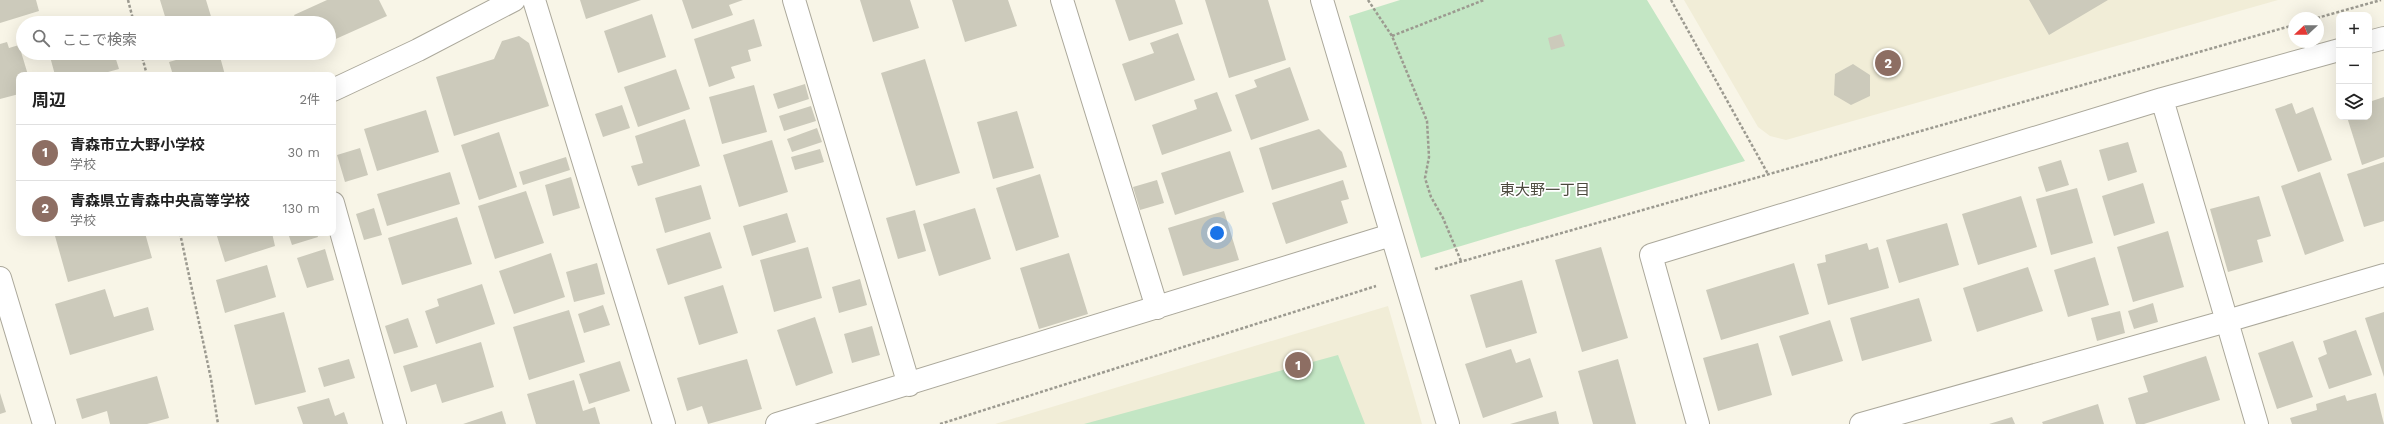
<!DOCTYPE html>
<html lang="ja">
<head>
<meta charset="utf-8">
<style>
  :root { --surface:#fff; --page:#f6f6f6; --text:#222; --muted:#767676; --line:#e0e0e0; --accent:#106193 }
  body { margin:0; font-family:"Work Sans","Noto Sans JP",sans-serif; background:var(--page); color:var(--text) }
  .controls { position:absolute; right:12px; top:12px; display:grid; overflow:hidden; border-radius:8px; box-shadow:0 4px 16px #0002 }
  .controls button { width:36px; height:36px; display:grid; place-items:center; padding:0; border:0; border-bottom:1px solid var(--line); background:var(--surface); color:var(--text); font:20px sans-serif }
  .compass { position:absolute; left:2288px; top:12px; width:36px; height:36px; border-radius:50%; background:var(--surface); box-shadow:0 4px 16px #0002; rotate:248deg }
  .you { position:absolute; left:1217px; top:233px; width:14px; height:14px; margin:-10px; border:3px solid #fff; border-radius:50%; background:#1a73e8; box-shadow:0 0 0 6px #1a73e833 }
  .badge { display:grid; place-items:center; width:26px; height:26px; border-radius:50%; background:var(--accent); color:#fff; font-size:13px; font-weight:700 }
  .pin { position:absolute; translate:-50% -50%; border:2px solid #fff; box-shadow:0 1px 4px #0006 }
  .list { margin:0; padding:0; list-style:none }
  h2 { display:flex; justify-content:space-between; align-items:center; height:52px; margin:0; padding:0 16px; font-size:17px }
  h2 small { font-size:13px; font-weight:400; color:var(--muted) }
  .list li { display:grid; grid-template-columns:26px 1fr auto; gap:12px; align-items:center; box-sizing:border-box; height:56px; padding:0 16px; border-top:1px solid var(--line) }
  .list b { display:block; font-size:15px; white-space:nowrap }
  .list p { margin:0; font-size:13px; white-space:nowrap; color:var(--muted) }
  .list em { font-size:13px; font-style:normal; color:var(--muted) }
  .icon { flex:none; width:22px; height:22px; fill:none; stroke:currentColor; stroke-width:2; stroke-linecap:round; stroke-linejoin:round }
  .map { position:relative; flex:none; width:2384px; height:424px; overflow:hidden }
  .search { position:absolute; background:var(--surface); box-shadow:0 4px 16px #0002; left:16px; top:16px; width:320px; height:44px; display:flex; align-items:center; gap:10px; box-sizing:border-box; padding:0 14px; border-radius:22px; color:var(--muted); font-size:15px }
  .panel { position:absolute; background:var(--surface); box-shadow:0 4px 16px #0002; left:16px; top:72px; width:320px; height:164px; border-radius:8px }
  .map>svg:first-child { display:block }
  .built { fill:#f1edd7 }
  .green { fill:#c3e6c4 }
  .building { fill:#cccabb }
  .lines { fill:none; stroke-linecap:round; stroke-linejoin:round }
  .minor-casing { stroke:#aba89b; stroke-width:24 }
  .path { stroke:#9c9a90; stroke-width:2.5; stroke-dasharray:3 2; stroke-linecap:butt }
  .minor { stroke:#fff; stroke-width:22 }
  .labels { text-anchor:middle; stroke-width:3.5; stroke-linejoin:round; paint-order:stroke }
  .neighbourhood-label { font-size:15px; fill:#4c4a3e; stroke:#fff }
</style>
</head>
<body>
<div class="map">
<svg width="2384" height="424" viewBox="0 0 2384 424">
  <rect width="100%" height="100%" fill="#f8f5e7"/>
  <path class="built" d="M1684,0H2278L1786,140L1770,136L1758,127Z
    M1388,306L1422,424H995Z"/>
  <path class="green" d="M1400,0H1647L1745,161L1421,258L1349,16Z
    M1338,355L1365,424H1084Z"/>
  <path class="building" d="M0,0H36L39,11L0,23Z
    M160,0H206L213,23H167Z
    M327,0H379L387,16L329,42V23H298L294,15Z
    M580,0H641L586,19Z
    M682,0H743L729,5L733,15L692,29Z
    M860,0H910L919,28L873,42Z
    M952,0H1008L1017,26L965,42Z
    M1115,0H1175L1183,24L1129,41Z
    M1205,0H1268L1286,60L1229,78Z
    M2029,0H2108L2049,35Z
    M652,14L666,57L618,73L604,31Z
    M754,19L762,46L748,50L751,61L731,67L735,78L709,87L694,39Z
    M1178,33L1195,80L1135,101L1122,64L1154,53L1150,43Z
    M1561,34L1565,46L1551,50L1548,38Z
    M519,36L529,43L549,106L454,136L436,77L494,59L502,41Z
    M7,42L9,48L19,45L28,75H19V94L0,99V44Z
    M49,53H114L119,69L97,75H55Z
    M200,53H219L225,75H173L169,62Z
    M925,59L960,173L916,186L881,73Z
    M1853,64L1870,75V96L1851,105L1834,95L1835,74Z
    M1290,67L1309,120L1251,140L1235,95L1257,87L1254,80Z
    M676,69L690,109L638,127L624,87Z
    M805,84L809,99L778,109L773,94Z
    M754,85L767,132L722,144L709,97Z
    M1217,92L1232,131L1162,155L1152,125L1197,109L1194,100Z
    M2384,97V157L2362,165L2347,117H2369V102Z
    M2292,103L2296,114L2313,107L2332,160L2298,172L2275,109Z
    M622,105L630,128L603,137L595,114Z
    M811,106L816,121L784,131L779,116Z
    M426,110L439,152L377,171L364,129Z
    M1017,111L1034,168L993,179L977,122Z
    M685,119L700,166L638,186L631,166L643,163L635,136Z
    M817,128L822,142L792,152L787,139Z
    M1319,129L1342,152L1347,167L1272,190L1259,148Z
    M499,132L517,187L479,200L461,145Z
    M772,140L788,192L739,207L723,155Z
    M2128,142L2137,172L2108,181L2099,150Z
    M360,148L368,175L345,182L337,155Z
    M820,149L824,162L795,170L791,157Z
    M1230,151L1244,192L1175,215L1161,173Z
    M566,157L570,170L523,185L519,172Z
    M2061,160L2069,185L2046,192L2038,167Z
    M2384,162V221L2364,227L2347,174Z
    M450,172L460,204L387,226L377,194Z
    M2320,172L2344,241L2305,255L2281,186Z
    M1040,174L1059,237L1016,251L996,188Z
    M571,177L580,208L553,216L545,185Z
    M1157,180L1164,203L1140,210L1133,187Z
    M1343,180L1349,199L1341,201L1348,223L1286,244L1272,203Z
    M2143,183L2155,223L2114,236L2102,196Z
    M701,185L711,219L665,233L655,198Z
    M2077,188L2093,243L2051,255L2036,199Z
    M526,191L544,243L495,259L478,206Z
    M2021,196L2037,247L1978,265L1962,214Z
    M2259,196L2271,236L2257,240L2263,262L2228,272L2210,209Z
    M374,208L382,235L364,240L356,214Z
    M975,208L991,259L939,276L923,224Z
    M915,210L926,251L898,259L886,218Z
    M1224,211L1239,260L1183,276L1168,228Z
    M787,213L796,242L752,256L743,226Z
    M457,217L472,264L402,285L388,238Z
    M1947,223L1959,265L1899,283L1886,240Z
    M2168,231L2184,287L2133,302L2117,247Z
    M710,232L722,268L668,285L656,249Z
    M66,233H145L152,258L68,282L55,236Z
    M216,233H272L275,246L225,262Z
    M288,233H317L318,237L292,245Z
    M1867,243L1869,250L1878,247L1889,288L1828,305L1817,264L1826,262L1825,255Z
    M808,247L822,298L774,312L760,260Z
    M1601,247L1628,338L1582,352L1555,260Z
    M325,249L334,280L307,288L297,258Z
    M551,253L565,297L514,314L499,271Z
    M1069,253L1088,314L1039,329L1020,268Z
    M2095,257L2109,305L2068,317L2054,270Z
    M597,263L605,294L574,302L566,272Z
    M1794,263L1809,314L1721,340L1706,290Z
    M267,265L276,297L225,313L216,280Z
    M2028,267L2043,311L1977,332L1963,288Z
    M860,279L867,305L839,313L832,287Z
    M1522,280L1537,333L1486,348L1470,295Z
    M482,284L495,324L436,344L425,311L439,306L437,299Z
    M723,285L738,333L699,345L684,297Z
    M105,289L114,317L148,307L154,330L70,355L55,304Z
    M1919,298L1932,341L1862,361L1850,318Z
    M2153,303L2158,322L2134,329L2128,311Z
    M603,305L610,325L584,333L578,314Z
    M569,310L585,362L529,380L513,327Z
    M2120,311L2125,333L2097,341L2091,318Z
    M284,312L306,392L255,405L234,325Z
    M2384,312V377L2365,318Z
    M815,317L833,373L796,386L777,330Z
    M408,318L418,347L394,354L385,326Z
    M1830,320L1843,361L1792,376L1779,336Z
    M872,326L880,355L852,363L844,334Z
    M2356,330L2372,375L2329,389L2318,358L2327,354L2323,341Z
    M2293,341L2313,397L2277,409L2258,353Z
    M481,342L494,387L442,403L436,384L411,392L403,366Z
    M1758,343L1772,395L1718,411L1703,358Z
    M1511,349L1516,363L1530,358L1543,397L1483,418L1465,364Z
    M2206,356L2220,400L2144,424H2136L2128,398L2148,392L2143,376Z
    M349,359L355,378L324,387L318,368Z
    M747,359L762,409L708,424L702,406L687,411L677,378Z
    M1618,359L1636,424H1593L1578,371Z
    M620,361L630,391L589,404L579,374Z
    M157,376L169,418L147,424H110L107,411L82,419L76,399Z
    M574,380L583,411L595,407L600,424H536L527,394Z
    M0,393L6,412L0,414Z
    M2376,393L2384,424H2292L2290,418L2317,410L2316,404L2345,395L2347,401Z
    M329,398L335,416L344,412L348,424H303L297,407Z
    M2098,404L2104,424H2043L2042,422Z
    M502,411L506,424H463Z
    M1556,411L1559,424H1510Z
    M2012,417L2015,424H1989Z"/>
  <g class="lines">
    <defs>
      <path id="minor" d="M534,0L664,424
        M794,0L909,385
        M1062,0L1157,308
        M1322,0L1448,424
        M2369,42L2384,38
        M333,90L418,50L514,0
        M2162,99L2257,424
        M333,203L395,424
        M0,278L44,424
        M777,424L1391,235
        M1698,424L1651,255L2162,99L2339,50
        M1861,424L2227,321L2384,275"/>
    </defs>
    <use href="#minor" class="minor-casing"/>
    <path class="path" d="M128,0L134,23
      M1368,0L1392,36L1427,121L1429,157L1425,178L1431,197L1443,218L1461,261
      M1671,0L1768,174
      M2317,18L2381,0
      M1392,36L1484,0
      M141,53L147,75
      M180,233L211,379L218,424
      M1435,269L2294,25
      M940,424L1376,286"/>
    <use href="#minor" class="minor"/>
  </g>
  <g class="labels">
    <g class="neighbourhood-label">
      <text x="1545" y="195">東大野一丁目</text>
    </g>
  </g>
</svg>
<div class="controls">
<button>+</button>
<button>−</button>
<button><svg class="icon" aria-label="layers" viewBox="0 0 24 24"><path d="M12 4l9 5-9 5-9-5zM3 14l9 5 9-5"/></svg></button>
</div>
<svg class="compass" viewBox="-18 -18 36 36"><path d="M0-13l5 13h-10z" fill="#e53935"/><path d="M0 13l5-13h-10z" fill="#767676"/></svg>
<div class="you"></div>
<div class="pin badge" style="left:1298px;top:365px;background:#8d6e63">1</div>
<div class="pin badge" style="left:1888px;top:63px;background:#8d6e63">2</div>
<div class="search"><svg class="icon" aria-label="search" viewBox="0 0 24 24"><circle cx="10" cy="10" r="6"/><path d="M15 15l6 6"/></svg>ここで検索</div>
<section class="panel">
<h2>周辺<small>2件</small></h2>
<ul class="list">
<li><span class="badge" style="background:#8d6e63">1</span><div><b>青森市立大野小学校</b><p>学校</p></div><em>30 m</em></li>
<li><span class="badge" style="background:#8d6e63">2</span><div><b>青森県立青森中央高等学校</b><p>学校</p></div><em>130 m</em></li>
</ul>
</section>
</div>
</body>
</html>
